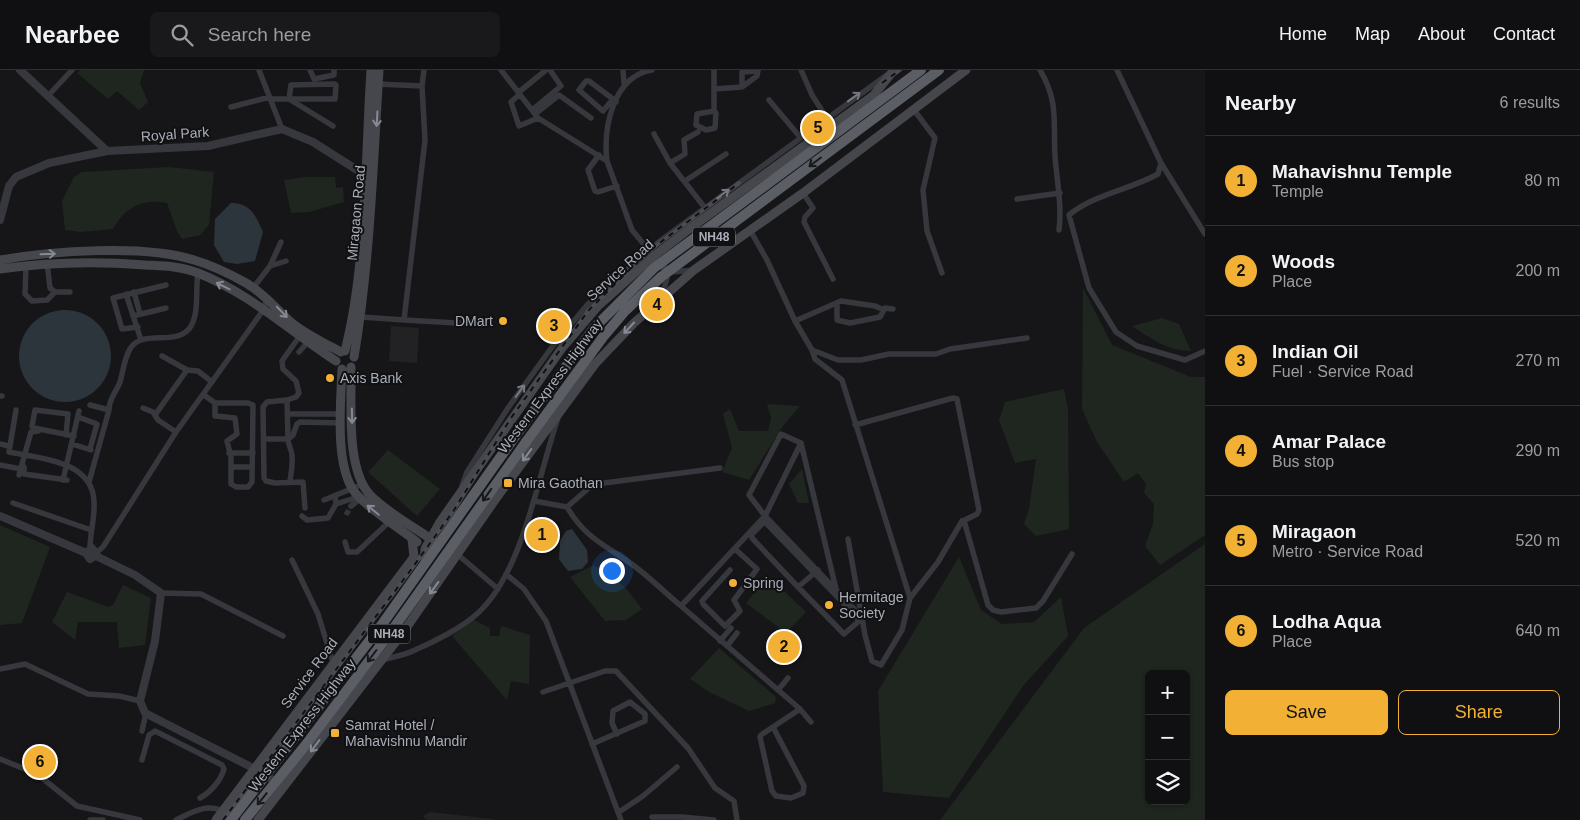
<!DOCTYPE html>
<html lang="en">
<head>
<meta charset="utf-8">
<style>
  :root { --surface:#101012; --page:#19191b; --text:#f1f3f6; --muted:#9c9d9f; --line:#303032; --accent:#f2b134 }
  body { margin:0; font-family:Helvetica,sans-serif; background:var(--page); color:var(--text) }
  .controls { position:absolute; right:15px; bottom:15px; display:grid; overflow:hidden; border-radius:8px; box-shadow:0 1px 4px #0004 }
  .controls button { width:45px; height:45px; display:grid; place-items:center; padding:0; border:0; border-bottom:1px solid var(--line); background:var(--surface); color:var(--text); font:25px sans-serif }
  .you { position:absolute; left:611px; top:500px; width:18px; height:18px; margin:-12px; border:4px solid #fff; border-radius:50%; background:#1a73e8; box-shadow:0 0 0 8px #1a73e833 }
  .badge { display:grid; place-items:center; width:32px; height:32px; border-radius:50%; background:var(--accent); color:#111; font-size:16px; font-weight:700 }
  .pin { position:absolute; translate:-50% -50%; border:2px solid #fff; box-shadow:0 1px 5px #0006 }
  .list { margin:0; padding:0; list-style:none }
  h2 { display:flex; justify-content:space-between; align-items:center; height:65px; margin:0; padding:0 20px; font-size:21px }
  h2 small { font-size:16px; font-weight:400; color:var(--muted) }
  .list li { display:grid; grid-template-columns:32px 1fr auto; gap:15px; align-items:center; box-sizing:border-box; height:90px; padding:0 20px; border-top:1px solid var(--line) }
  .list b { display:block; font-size:19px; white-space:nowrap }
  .list p { margin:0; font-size:16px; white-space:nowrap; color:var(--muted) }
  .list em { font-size:16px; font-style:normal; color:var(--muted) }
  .actions { display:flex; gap:10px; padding:15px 20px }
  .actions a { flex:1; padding:11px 0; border:1px solid var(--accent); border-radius:8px; text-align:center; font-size:18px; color:var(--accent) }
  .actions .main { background:var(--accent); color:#111 }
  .icon { flex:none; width:28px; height:28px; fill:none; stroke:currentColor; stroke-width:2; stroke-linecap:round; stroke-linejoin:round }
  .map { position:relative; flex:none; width:1205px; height:750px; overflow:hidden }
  header { display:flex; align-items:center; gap:30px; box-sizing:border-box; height:70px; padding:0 25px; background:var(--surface); border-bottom:1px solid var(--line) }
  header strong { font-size:24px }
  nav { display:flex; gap:28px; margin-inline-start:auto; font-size:18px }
  .search { width:350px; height:45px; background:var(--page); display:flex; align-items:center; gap:12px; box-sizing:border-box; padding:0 18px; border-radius:8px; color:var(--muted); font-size:19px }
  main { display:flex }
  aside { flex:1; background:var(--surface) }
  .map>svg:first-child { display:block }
  .built { fill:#222225 }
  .green { fill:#1e261f; fill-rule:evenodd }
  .water { fill:#2c353c }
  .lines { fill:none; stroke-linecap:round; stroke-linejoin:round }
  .minor-tunnel { stroke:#333438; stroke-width:5.5; stroke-dasharray:5.5 3; stroke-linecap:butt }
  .minor { stroke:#37383d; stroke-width:5.5 }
  .tertiary { stroke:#37383d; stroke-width:8 }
  .secondary { stroke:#45474d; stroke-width:9 }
  .trunk { stroke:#5b5e65; stroke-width:10 }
  .rail-casing { stroke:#4a4c52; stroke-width:4 }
  .rail { stroke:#111113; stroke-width:2; stroke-dasharray:5.5; stroke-linecap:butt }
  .trunk-bridge { stroke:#5b5e65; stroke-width:10 }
  .oneway { stroke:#757881 }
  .oneway2 { stroke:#858993 }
  .oneway3 { stroke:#18191b }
  .poi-dot { fill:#f2b134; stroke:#111113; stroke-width:2 }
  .labels { text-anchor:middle; stroke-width:4; stroke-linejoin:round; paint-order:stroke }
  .shield { fill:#111113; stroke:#7b7e86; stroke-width:1 }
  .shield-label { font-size:12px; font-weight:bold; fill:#a8adb8 }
  .street-label { font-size:14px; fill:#a8adb8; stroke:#111113 }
  .poi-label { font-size:14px; fill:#a8adb8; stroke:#111113; text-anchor:start }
</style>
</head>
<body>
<header>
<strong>Nearbee</strong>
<div class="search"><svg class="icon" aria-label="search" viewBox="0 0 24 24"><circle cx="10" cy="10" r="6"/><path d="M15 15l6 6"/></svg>Search here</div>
<nav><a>Home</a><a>Map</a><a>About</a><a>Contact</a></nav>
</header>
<main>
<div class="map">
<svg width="1205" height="750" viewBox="0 0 1205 750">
  <rect width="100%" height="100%" fill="#161618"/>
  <path class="built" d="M391,256L419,258L417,293L389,291Z
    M430,742L493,749V750H426L423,746Z"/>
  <path class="green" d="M81,0H144L140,13L148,32L139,40L117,21L108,29L77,3Z
    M169,97L214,102L209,155L200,165L182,169L177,161L167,133C142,128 125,137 113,159L81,162L65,160L62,131L74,107L81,102Z
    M304,107H335L336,118L343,117L344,132L309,142L291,143L284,110Z
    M1083,218L1112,275L1191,307H1205V465L1160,495L1145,476L1153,454L1154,434L1144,423L1146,414L1138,403L1124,412L1097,372L1082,339Z
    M1162,248L1179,254L1191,281C1168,281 1151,269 1132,256Z
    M1064,319L1068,339L1069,459L1036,466L1024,454L1029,439L1036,389L1015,393L999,350L1005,332Z
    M767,334L800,336L783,356L749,410L722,402L732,378L723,344L730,339L739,361H768L771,348Z
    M388,380L440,419L417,446L368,402Z
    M802,399L809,433H798L789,414Z
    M0,455L50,477L22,553L0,555Z
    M1205,474V750H940L1084,558ZM1149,604H1186V731H1149Z
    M959,487L981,540L1002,554L1034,552L1061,527L1068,566L1023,616L949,728L883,722L878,621Z
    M594,495L625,517L642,539L626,550L605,551L570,507Z
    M768,506L806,542L786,563L746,533Z
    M123,515L151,528L145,575L119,578L117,552H78L75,570L52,552L67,522L108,537L113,535Z
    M474,550L490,558V566H499L501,556L530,565L529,614L511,611L507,630L452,566Z
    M719,578L776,627L775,633L749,641L709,622L690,609Z"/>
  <path class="water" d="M231,133C251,133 256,146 263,162L255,191L237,194L224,192L214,175L215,149Z
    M19 286a46 46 0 1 1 92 0a46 46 0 1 1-92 0Z
    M572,459L587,480L588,492L582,499L568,501L559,489L560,471L566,461Z"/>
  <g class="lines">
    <path class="minor-tunnel" d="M346,445L351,436"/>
    <path class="minor" d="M259,0L282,59
      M310,0L314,9L334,5V0
      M424,0L422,16L425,70L404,250L474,254
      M501,0L538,48L607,91L632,160L656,189
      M623,0L624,13
      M714,0V19L742,17L757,6L758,0
      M801,0L812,25L832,56
      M1040,0C1059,32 1053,52 1055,86C1057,112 1062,135 1059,160
      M1117,0L1161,93L1205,164
      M334,14L336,15L335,29H289L291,15Z
      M377,14L422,16
      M742,17V2L758,1
      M519,22L546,0
      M520,24L511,32L519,56L538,48
      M47,27L72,0
      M270,29H289L333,56
      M613,29L603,41L579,20L586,11H589L613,29L616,32
      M769,30L800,67
      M231,37L270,27
      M532,40L561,16L550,0
      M914,40L935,68L923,120L927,161L942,203
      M714,41L716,43L715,58L706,60L696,55L697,44Z
      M714,41V19
      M535,44L559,25L591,48
      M654,64L670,93L705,138
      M599,85L588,100L595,121L598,122L617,116
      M607,91C603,58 613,6 652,0
      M670,93L685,84L684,70L698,62
      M1161,93L1158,104C1129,120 1095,124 1069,145L1089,218L1116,262L1137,276L1185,290L1205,281
      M685,111L726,84
      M803,123L813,138L805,147L804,152L833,209
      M1017,129L1060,123
      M750,160L767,190L795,251L812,280L838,290H861L889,284H936L950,279L1027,268
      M47,193L50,218L55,222H70
      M26,196L25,224L32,231L47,230L55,222
      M270,196L281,172
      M253,218L270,196L286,191
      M134,222L140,244
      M126,224L141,270
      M662,226L667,208L663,196L672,202L694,200
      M837,233V250L850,253L880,247L885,238L893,239
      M133,246L166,238
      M361,247L404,250
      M795,251L841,231L875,236L884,240
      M138,257L122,259L113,228L166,215
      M812,280L815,289L842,310L910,528L902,560L881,595L872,591L865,565L848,469
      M299,282L307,273
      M187,300L198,301L212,312
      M204,325L215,333H248L253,335L252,412L248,417H236L231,414V387L227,371L237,364L235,348L215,346V333
      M0,326H2
      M287,330L267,332L263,337L264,408L266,411L275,413L303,412L305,438
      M90,335L109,340
      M143,338L153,342L158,350L176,362
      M16,340L9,382C40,388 93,391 94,432C95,448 90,463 90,478
      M288,344H340
      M155,345L187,300L162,286
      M78,347L97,354L90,379
      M855,355L953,328L957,329L979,440L977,444L963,451
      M66,365L68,344L35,340L32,356L34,358L74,366
      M264,369H288L287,330L296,327L299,323L296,311L283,299L282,291L299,267
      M801,373L781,364L749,425L765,446L854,539L862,544
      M0,374L9,376
      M72,374L91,380
      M229,383H253
      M0,395L21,399
      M24,397V404L67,410
      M231,397H252
      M19,405L31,362L38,361
      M63,410L79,341
      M89,412L109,340C109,328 116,323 120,312C123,302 124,289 130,279C141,259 174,276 189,259C200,245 195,220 198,203
      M290,412C291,402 293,395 292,386C292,379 288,376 288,369L293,365L297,354L300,352L341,353
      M462,416L467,402L508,338L552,277L588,234L660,171L888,4
      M324,430L363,414
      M534,431L567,437C586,470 608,476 637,498C652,510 666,523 681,536L765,446L801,373L836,519
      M13,433L91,460
      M336,434L358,427
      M351,436L360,429
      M567,437L590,417L604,413L720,398
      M302,446L307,450L328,448L336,434L335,426
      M345,472L348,482H357L389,452
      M97,482L103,477L176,362L264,239L267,227
      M456,483L498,519
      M292,490L318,544L333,593
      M730,500L702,531L703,534L725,556L740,541L734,530L757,499L735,479
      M506,504L524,519L546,551L621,750
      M798,517L844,564L858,552L857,547L766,453H763L752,464V468L798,517L818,500
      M161,523L201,524L283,566
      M910,528L938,492L962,451L965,454L988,535L993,540L1001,542L1036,538L1043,531L1072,484
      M681,536L800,639L811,652
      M720,571L731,558
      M727,576L737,563
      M382,590C393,587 405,585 415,580C434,572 463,557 478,543C523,502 538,406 558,348
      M0,599L25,594L88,624L119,626L140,631
      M778,620L788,608
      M543,622L605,601H616L688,678L715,718L734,731L737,750
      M773,657L804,716L803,723L791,728L776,726L772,721L760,667L761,665L800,639
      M142,661L146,643
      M592,674L645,651V644L630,632L613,641L612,653L617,664
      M0,689L37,704L77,736L140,750
      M142,690L149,665L155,661L222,695L224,699C221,710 211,722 200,728
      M619,742L643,726L677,697
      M652,747H682L714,750
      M90,750H103
      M176,750C190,743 207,733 222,741"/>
    <path class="tertiary" d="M20,0L107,81
      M0,150L9,116L16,107L49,93L107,81L208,76L282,59L313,72L365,105L371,106
      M0,446L86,483L90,489L97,485L92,478L86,483
      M96,486L135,505L161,523L155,571L140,631L145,643L255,699L276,712"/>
    <path class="secondary" d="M0,190C51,181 145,174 194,190C211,195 230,204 246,213C265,224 276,239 292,253C307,265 324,273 341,282
      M0,199C49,192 96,191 145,195C162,196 181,196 198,203C249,223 290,261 336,291
      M345,281C367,195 365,90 371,0
      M354,287C370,192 373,96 379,0
      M351,297C352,332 345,400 371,426C388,443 414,457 434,471
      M342,299C341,332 333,403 359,427C376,444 398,457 417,472
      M425,492V479L440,452L562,278L597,237L654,186L689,159L873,26L894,0
      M216,750L414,487L412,469
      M258,750L404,561L497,427L595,294L634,253L694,200L803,123L966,0"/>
    <path class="trunk" d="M231,750L383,553L516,365
      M245,750L304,677L393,559L526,372"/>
    <defs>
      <path id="rail" d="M882,13L900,0
        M223,750L410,501L454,440L511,348L588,241L645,184L739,113"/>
    </defs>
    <use href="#rail" class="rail-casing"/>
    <use href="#rail" class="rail"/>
    <path class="trunk-bridge" d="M516,365L594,258L654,198L921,0
      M526,372L603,267L625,241L661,207L939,0"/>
  </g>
  <defs><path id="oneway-shaft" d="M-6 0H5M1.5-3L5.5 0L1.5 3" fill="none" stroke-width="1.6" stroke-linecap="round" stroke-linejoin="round" transform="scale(1.25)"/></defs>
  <g class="oneway">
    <use href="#oneway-shaft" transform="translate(854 27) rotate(-36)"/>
    <use href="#oneway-shaft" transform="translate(723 124) rotate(-37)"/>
    <use href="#oneway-shaft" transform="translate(520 321) rotate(-54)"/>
  </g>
  <g class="oneway2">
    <use href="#oneway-shaft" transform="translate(377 49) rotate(93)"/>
    <use href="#oneway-shaft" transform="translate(48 184) rotate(-2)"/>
    <use href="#oneway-shaft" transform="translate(223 216) rotate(-154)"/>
    <use href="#oneway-shaft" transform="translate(282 242) rotate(46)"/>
    <use href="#oneway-shaft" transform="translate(629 258) rotate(133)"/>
    <use href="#oneway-shaft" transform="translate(352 346) rotate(89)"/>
    <use href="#oneway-shaft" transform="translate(527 385) rotate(126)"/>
    <use href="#oneway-shaft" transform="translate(373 440) rotate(-141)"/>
    <use href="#oneway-shaft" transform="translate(434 518) rotate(126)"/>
    <use href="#oneway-shaft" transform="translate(315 676) rotate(127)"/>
  </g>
  <g class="oneway3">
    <use href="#oneway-shaft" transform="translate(815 92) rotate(143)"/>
    <use href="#oneway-shaft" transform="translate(487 425) rotate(125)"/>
    <use href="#oneway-shaft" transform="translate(372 586) rotate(127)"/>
    <use href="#oneway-shaft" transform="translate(262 729) rotate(129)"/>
  </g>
  <g class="poi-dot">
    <circle cx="503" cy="251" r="5"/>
    <circle cx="330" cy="308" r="5"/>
    <rect x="503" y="408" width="10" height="10" rx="2.5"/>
    <circle cx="733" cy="513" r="5"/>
    <circle cx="829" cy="535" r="5"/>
    <rect x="330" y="658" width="10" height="10" rx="2.5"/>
  </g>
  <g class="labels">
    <g class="shield">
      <rect x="693" y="157.5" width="42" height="19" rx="4"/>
      <rect x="368" y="554.5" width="42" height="19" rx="4"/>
    </g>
    <g class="shield-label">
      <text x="714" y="171">NH48</text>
      <text x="389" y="568">NH48</text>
    </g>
    <g class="street-label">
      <text transform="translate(175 64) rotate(-4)" y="5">Royal Park</text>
      <text transform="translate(356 143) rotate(-85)" y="5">Miragaon Road</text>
      <text transform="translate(620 200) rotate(-42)" y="5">Service Road</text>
      <text transform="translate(550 316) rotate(-53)" y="5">Western Express Highway</text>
      <text transform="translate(309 603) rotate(-53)" y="5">Service Road</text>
      <text transform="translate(302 655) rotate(-52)" y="5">Western Express Highway</text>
    </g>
    <g class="poi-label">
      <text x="493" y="256" text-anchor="end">DMart</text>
      <text x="340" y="313">Axis Bank</text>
      <text x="518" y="418">Mira Gaothan</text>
      <text x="743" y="518">Spring</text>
      <text x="839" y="532">Hermitage<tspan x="839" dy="16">Society</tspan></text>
      <text x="345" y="660">Samrat Hotel /<tspan x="345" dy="16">Mahavishnu Mandir</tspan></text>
    </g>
  </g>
</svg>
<div class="controls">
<button>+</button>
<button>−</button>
<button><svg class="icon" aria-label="layers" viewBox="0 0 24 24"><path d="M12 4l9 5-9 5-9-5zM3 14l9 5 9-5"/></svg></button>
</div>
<div class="you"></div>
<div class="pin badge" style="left:542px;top:465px">1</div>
<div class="pin badge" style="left:784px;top:577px">2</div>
<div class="pin badge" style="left:554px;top:256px">3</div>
<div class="pin badge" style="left:657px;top:235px">4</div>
<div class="pin badge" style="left:818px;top:58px">5</div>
<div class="pin badge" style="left:40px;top:692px">6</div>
</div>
<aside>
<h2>Nearby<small>6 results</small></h2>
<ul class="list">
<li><span class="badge">1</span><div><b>Mahavishnu Temple</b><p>Temple</p></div><em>80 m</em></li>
<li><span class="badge">2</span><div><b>Woods</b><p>Place</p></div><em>200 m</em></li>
<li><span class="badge">3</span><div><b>Indian Oil</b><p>Fuel · Service Road</p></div><em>270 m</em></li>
<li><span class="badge">4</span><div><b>Amar Palace</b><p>Bus stop</p></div><em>290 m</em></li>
<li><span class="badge">5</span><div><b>Miragaon</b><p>Metro · Service Road</p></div><em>520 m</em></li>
<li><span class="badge">6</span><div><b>Lodha Aqua</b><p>Place</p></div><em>640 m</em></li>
</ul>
<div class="actions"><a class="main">Save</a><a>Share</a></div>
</aside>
</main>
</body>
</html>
